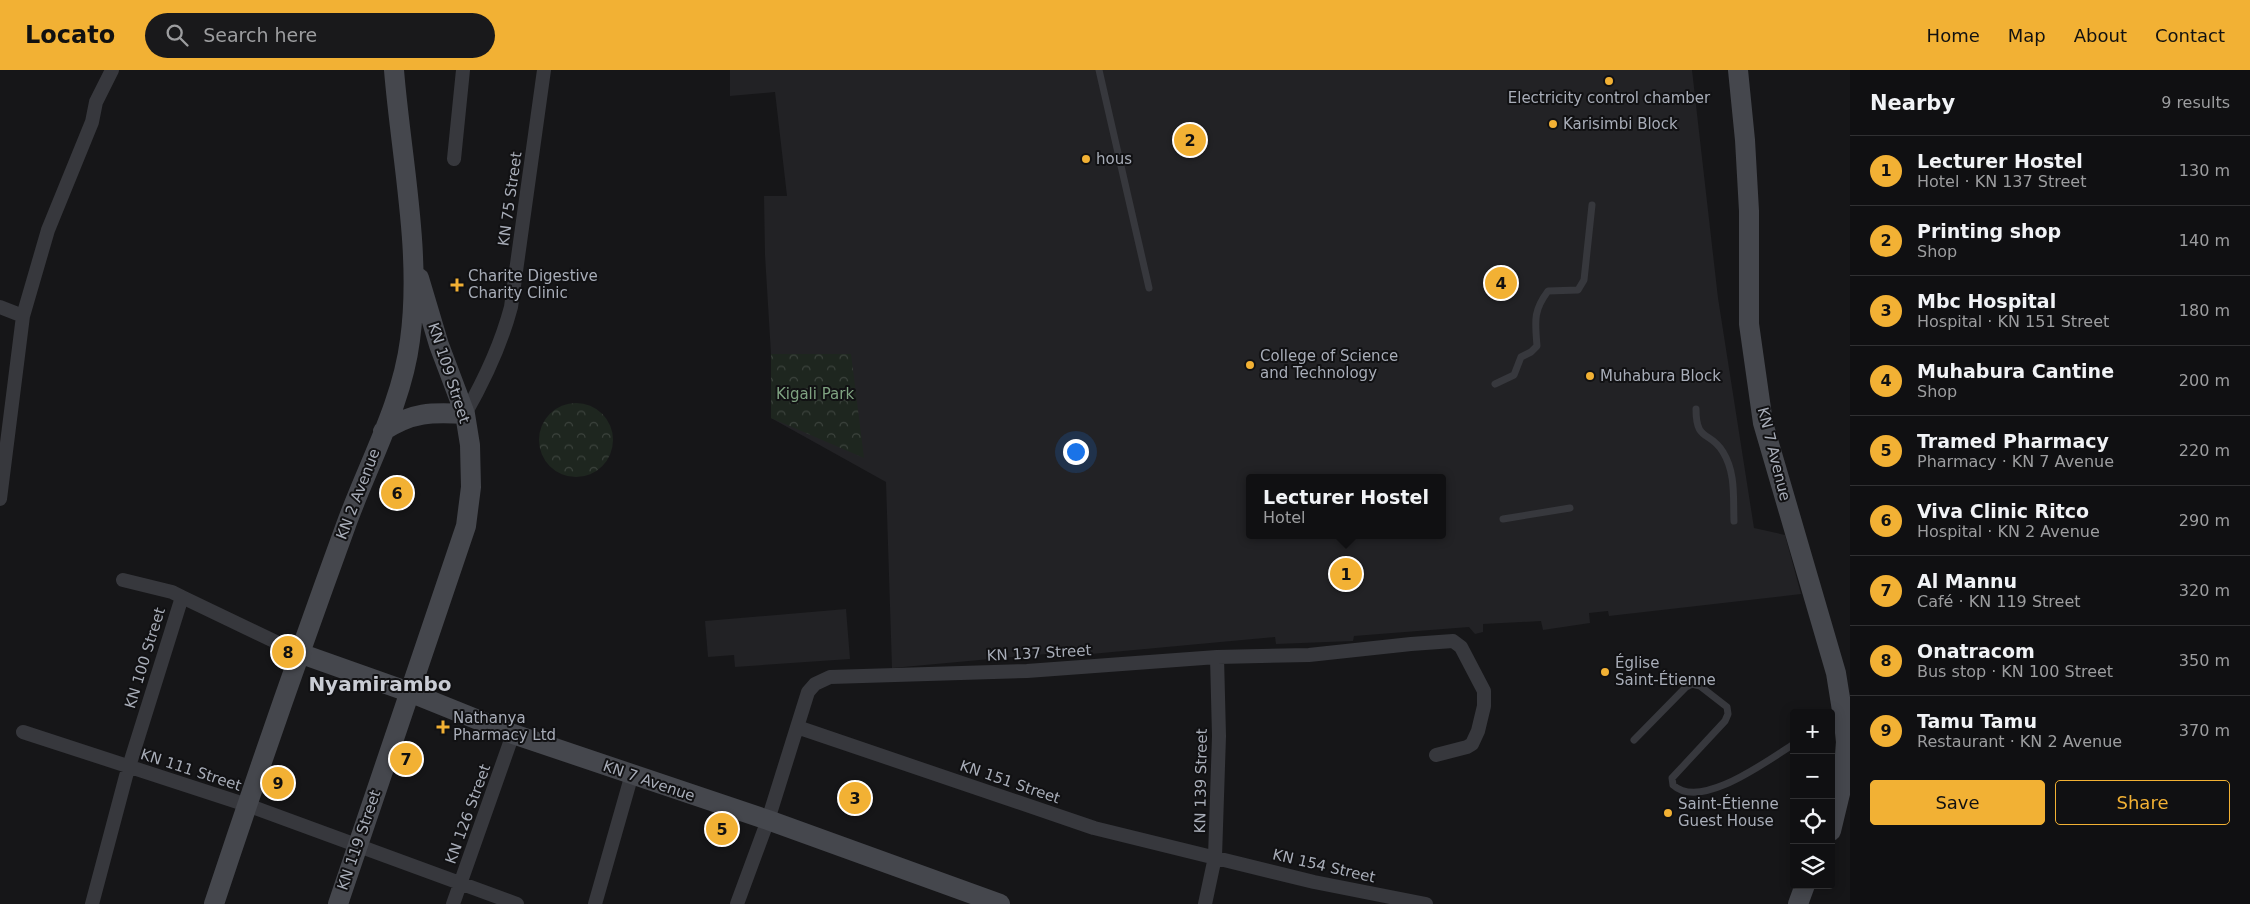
<!DOCTYPE html>
<html lang="en">
<head>
<meta charset="utf-8">
<style>
  :root { --surface:#101012; --page:#19191b; --text:#f1f3f6; --muted:#9c9d9f; --line:#303032; --accent:#f2b134 }
  body { margin:0; font-family:"DejaVu Sans",sans-serif; background:var(--page); color:var(--text) }
  .controls { position:absolute; right:15px; bottom:15px; display:grid; overflow:hidden; border-radius:5px; box-shadow:0 2px 12px #0003 }
  .controls button { width:45px; height:45px; display:grid; place-items:center; padding:0; border:0; border-bottom:1px solid var(--line); background:var(--surface); color:var(--text); font:25px sans-serif }
  .you { position:absolute; left:1075px; top:381px; width:18px; height:18px; margin:-12px; border:4px solid #fff; border-radius:50%; background:#1a73e8; box-shadow:0 0 0 8px #1a73e833 }
  .badge { display:grid; place-items:center; width:32px; height:32px; border-radius:50%; background:var(--accent); color:#111; font-size:16px; font-weight:700 }
  .pin { position:absolute; translate:-50% -50%; border:2px solid #fff; box-shadow:0 1px 5px #0006 }
  .popup { position:absolute; left:1246px; top:404px; width:200px; height:65px; box-sizing:border-box; display:grid; place-content:center; border-radius:5px; background:var(--surface); filter:drop-shadow(0 1px 4px #0005); font-size:16px; white-space:nowrap; color:var(--muted) }
  .popup b { font-size:19px; color:var(--text) }
  .popup::after { content:''; position:absolute; left:50%; top:100%; margin-left:-10px; border:10px solid transparent; border-top-color:var(--surface) }
  .list { margin:0; padding:0; list-style:none }
  h2 { display:flex; justify-content:space-between; align-items:center; height:65px; margin:0; padding:0 20px; font-size:21px }
  h2 small { font-size:16px; font-weight:400; color:var(--muted) }
  .list li { display:grid; grid-template-columns:32px 1fr auto; gap:15px; align-items:center; box-sizing:border-box; height:70px; padding:0 20px; border-top:1px solid var(--line) }
  .list b { display:block; font-size:19px; white-space:nowrap }
  .list p { margin:0; font-size:16px; white-space:nowrap; color:var(--muted) }
  .list em { font-size:16px; font-style:normal; color:var(--muted) }
  .actions { display:flex; gap:10px; padding:15px 20px }
  .actions a { flex:1; padding:11px 0; border:1px solid var(--accent); border-radius:5px; text-align:center; font-size:18px; color:var(--accent) }
  .actions .main { background:var(--accent); color:#111 }
  .icon { flex:none; width:28px; height:28px; fill:none; stroke:currentColor; stroke-width:2; stroke-linecap:round; stroke-linejoin:round }
  .map { position:relative; flex:none; width:1850px; height:834px; overflow:hidden }
  header { display:flex; align-items:center; gap:30px; box-sizing:border-box; height:70px; padding:0 25px; background:var(--accent); color:#111 }
  header strong { font-size:24px }
  nav { display:flex; gap:28px; margin-inline-start:auto; font-size:18px }
  .search { width:350px; height:45px; background:var(--page); display:flex; align-items:center; gap:12px; box-sizing:border-box; padding:0 18px; border-radius:28px; color:var(--muted); font-size:19px }
  main { display:flex }
  aside { flex:1; background:var(--surface) }
  .map>svg:first-child { display:block }
  .built { fill:#222225; fill-rule:evenodd }
  .forest { fill:url(#forest-crowns) }
  .lines { fill:none; stroke-linecap:round; stroke-linejoin:round }
  .lane { stroke:#37383d; stroke-width:7 }
  .street { stroke:#37383d; stroke-width:14 }
  .secondary { stroke:#45474d; stroke-width:20 }
  .poi-dot { fill:#f2b134; stroke:#111113; stroke-width:2 }
  .labels { text-anchor:middle; stroke-width:4; stroke-linejoin:round; paint-order:stroke }
  .poi-label { font-size:15px; fill:#a8adb8; stroke:#111113; text-anchor:start }
  .street-label { font-size:15px; fill:#a8adb8; stroke:#111113 }
  .park-label { font-size:15px; fill:#7fa381; stroke:#111113 }
  .district-label { font-size:20px; font-weight:bold; fill:#c9ccd4; stroke:#111113 }
</style>
</head>
<body>
<header>
<strong>Locato</strong>
<div class="search"><svg class="icon" aria-label="search" viewBox="0 0 24 24"><circle cx="10" cy="10" r="6"/><path d="M15 15l6 6"/></svg>Search here</div>
<nav><a>Home</a><a>Map</a><a>About</a><a>Contact</a></nav>
</header>
<main>
<div class="map">
<svg width="1850" height="834" viewBox="0 0 1850 834">
  <defs>
    <pattern id="forest-crowns" width="20" height="18" patternUnits="userSpaceOnUse" patternTransform="scale(1.25)"><rect width="20" height="18" fill="#1e261f"/><path d="M2 6a3 3 0 1 1 6 0M12 15a3 3 0 1 1 6 0" fill="none" stroke="#3c433d"/></pattern>
  </defs>
  <rect width="100%" height="100%" fill="#161618"/>
  <path class="built" d="M730,0H1692L1718,228L1754,458L1785,465L1801,524L1609,546L1608,541L1589,543L1590,553L1543,560L1541,551L1483,554V562L1475,564L1469,557L1354,566L1353,571L1276,574L1275,567L1091,584L1090,580L892,598L886,412L771,348V284L765,185L764,126H787L775,22L730,26ZM1250,408H1442V465H1250Z
    M846,539L850,589L735,597L734,585L708,587L705,551Z"/>
  <path class="forest" d="M771,284H851L864,388L771,348Z
    M539 370a37 37 0 1 1 74 0a37 37 0 1 1-74 0Z"/>
  <g class="lines">
    <path class="lane" d="M1099,0L1149,218
      M1495,314L1514,305L1521,287L1531,282L1537,276C1535,251 1533,241 1548,221L1578,220L1584,210L1592,135
      M1696,339C1696,373 1710,360 1723,382C1736,403 1733,428 1734,451
      M1503,449L1570,438
      M1634,670L1686,617L1692,614L1700,616L1727,637L1728,644L1725,651L1672,708L1673,715C1701,741 1768,690 1794,674"/>
    <path class="street" d="M454,89L463,0
      M0,237L23,246
      M465,344C485,309 501,275 511,237L544,0
      M0,429L23,246L48,160L92,52L96,32L112,0
      M123,510L172,522L182,527
      M797,657L1094,758L1314,812L1426,834
      M23,662L247,735L517,834
      M92,834L126,706L182,527L299,583
      M453,834L513,664
      M595,834L632,704
      M737,834L768,750L808,622L815,614L830,607L1027,601L1217,587L1309,585L1411,574L1453,571L1461,577L1484,621V636L1478,661L1472,674L1467,677L1436,685
      M1205,834L1215,787L1219,666L1217,587"/>
    <path class="secondary" d="M1738,0L1745,70L1749,141V254L1763,353L1836,603L1844,653L1846,672L1843,711L1831,761
      M383,361C412,342 432,342 465,344
      M299,583L409,622L513,664L768,750L1000,834
      M214,834C256,707 300,581 346,455C368,394 402,334 410,270C422,183 401,87 394,0
      M338,834L466,456L471,417L470,375L465,344L439,275L419,208
      M1798,834L1805,815"/>
  </g>
  <g class="poi-dot">
    <circle cx="1609" cy="11" r="5"/>
    <circle cx="1553" cy="54" r="5"/>
    <circle cx="1086" cy="89" r="5"/>
    <path d="M454.5 207.5h5v5h5v5h-5v5h-5v-5h-5v-5h5z"/>
    <circle cx="1250" cy="295" r="5"/>
    <circle cx="1590" cy="306" r="5"/>
    <circle cx="1605" cy="602" r="5"/>
    <path d="M440.5 649.5h5v5h5v5h-5v5h-5v-5h-5v-5h5z"/>
    <circle cx="1668" cy="743" r="5"/>
  </g>
  <g class="labels">
    <g class="poi-label">
      <text x="1609" y="33" text-anchor="middle">Electricity control chamber</text>
      <text x="1563" y="59">Karisimbi Block</text>
      <text x="1096" y="94">hous</text>
      <text x="468" y="211">Charite Digestive<tspan x="468" dy="17">Charity Clinic</tspan></text>
      <text x="1260" y="291">College of Science<tspan x="1260" dy="17">and Technology</tspan></text>
      <text x="1600" y="311">Muhabura Block</text>
      <text x="1615" y="598">Église<tspan x="1615" dy="17">Saint-Étienne</tspan></text>
      <text x="453" y="653">Nathanya<tspan x="453" dy="17">Pharmacy Ltd</tspan></text>
      <text x="1678" y="739">Saint-Étienne<tspan x="1678" dy="17">Guest House</tspan></text>
    </g>
    <g class="street-label">
      <text transform="translate(510 129) rotate(-82)" y="5">KN 75 Street</text>
      <text transform="translate(449 303) rotate(72)" y="5">KN 109 Street</text>
      <text transform="translate(1774 384) rotate(76)" y="5">KN 7 Avenue</text>
      <text transform="translate(358 424) rotate(-69)" y="5">KN 2 Avenue</text>
      <text transform="translate(1039 583) rotate(-3)" y="5">KN 137 Street</text>
      <text transform="translate(145 588) rotate(-73)" y="5">KN 100 Street</text>
      <text transform="translate(191 700) rotate(18)" y="5">KN 111 Street</text>
      <text transform="translate(649 711) rotate(19)" y="5">KN 7 Avenue</text>
      <text transform="translate(1201 711) rotate(-89)" y="5">KN 139 Street</text>
      <text transform="translate(1010 712) rotate(19)" y="5">KN 151 Street</text>
      <text transform="translate(468 744) rotate(-70)" y="5">KN 126 Street</text>
      <text transform="translate(359 770) rotate(-71)" y="5">KN 119 Street</text>
      <text transform="translate(1324 796) rotate(13)" y="5">KN 154 Street</text>
    </g>
    <g class="park-label">
      <text x="815" y="329">Kigali Park</text>
    </g>
    <g class="district-label">
      <text x="380" y="621">Nyamirambo</text>
    </g>
  </g>
</svg>
<div class="controls">
<button>+</button>
<button>−</button>
<button><svg class="icon" aria-label="locate" viewBox="0 0 24 24"><circle cx="12" cy="12" r="6"/><path d="M12 2v4M12 18v4M2 12h4M18 12h4"/></svg></button>
<button><svg class="icon" aria-label="layers" viewBox="0 0 24 24"><path d="M12 4l9 5-9 5-9-5zM3 14l9 5 9-5"/></svg></button>
</div>
<div class="you"></div>
<div class="pin badge" style="left:1346px;top:504px">1</div>
<div class="popup"><b>Lecturer Hostel</b>Hotel</div>
<div class="pin badge" style="left:1190px;top:70px">2</div>
<div class="pin badge" style="left:855px;top:728px">3</div>
<div class="pin badge" style="left:1501px;top:213px">4</div>
<div class="pin badge" style="left:722px;top:759px">5</div>
<div class="pin badge" style="left:397px;top:423px">6</div>
<div class="pin badge" style="left:406px;top:689px">7</div>
<div class="pin badge" style="left:288px;top:582px">8</div>
<div class="pin badge" style="left:278px;top:713px">9</div>
</div>
<aside>
<h2>Nearby<small>9 results</small></h2>
<ul class="list">
<li><span class="badge">1</span><div><b>Lecturer Hostel</b><p>Hotel · KN 137 Street</p></div><em>130 m</em></li>
<li><span class="badge">2</span><div><b>Printing shop</b><p>Shop</p></div><em>140 m</em></li>
<li><span class="badge">3</span><div><b>Mbc Hospital</b><p>Hospital · KN 151 Street</p></div><em>180 m</em></li>
<li><span class="badge">4</span><div><b>Muhabura Cantine</b><p>Shop</p></div><em>200 m</em></li>
<li><span class="badge">5</span><div><b>Tramed Pharmacy</b><p>Pharmacy · KN 7 Avenue</p></div><em>220 m</em></li>
<li><span class="badge">6</span><div><b>Viva Clinic Ritco</b><p>Hospital · KN 2 Avenue</p></div><em>290 m</em></li>
<li><span class="badge">7</span><div><b>Al Mannu</b><p>Café · KN 119 Street</p></div><em>320 m</em></li>
<li><span class="badge">8</span><div><b>Onatracom</b><p>Bus stop · KN 100 Street</p></div><em>350 m</em></li>
<li><span class="badge">9</span><div><b>Tamu Tamu</b><p>Restaurant · KN 2 Avenue</p></div><em>370 m</em></li>
</ul>
<div class="actions"><a class="main">Save</a><a>Share</a></div>
</aside>
</main>
</body>
</html>
